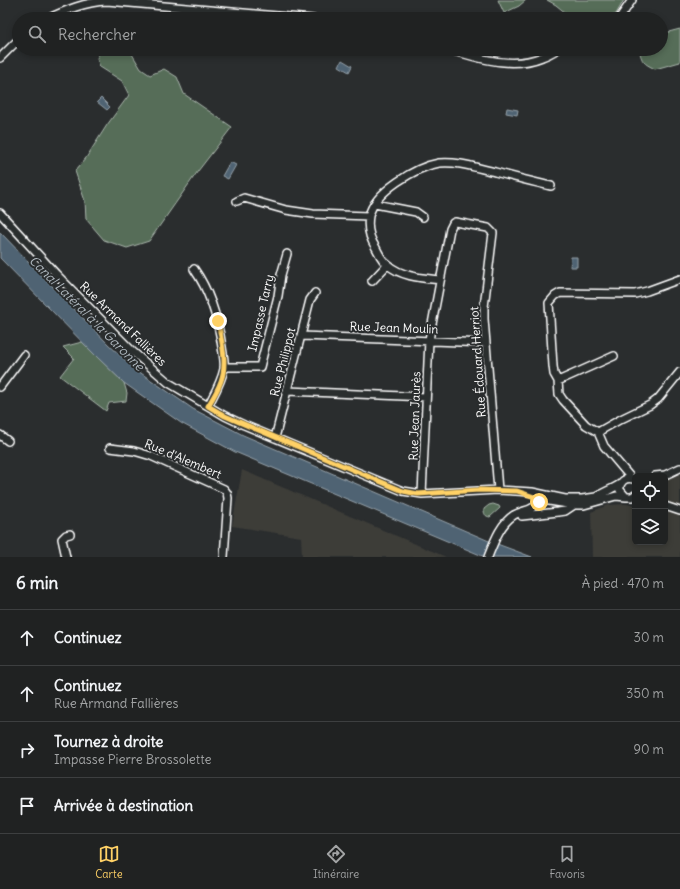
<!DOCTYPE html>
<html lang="fr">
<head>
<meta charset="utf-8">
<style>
  :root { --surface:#202222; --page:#2d2f2f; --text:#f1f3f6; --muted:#a2a4a5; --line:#3d3f40; --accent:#ffd166 }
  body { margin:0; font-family:Delius,sans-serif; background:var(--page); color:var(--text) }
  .controls { position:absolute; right:12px; bottom:12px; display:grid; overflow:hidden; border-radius:6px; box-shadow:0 2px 6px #0003 }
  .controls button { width:36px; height:36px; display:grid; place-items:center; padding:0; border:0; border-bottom:1px solid var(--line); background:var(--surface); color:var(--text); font:20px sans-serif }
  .stop { position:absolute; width:12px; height:12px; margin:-9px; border:3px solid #ffd166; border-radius:50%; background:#fff }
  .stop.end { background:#ffd166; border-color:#fff; box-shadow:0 1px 4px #0008 }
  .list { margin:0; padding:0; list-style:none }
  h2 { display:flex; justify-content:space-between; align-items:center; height:52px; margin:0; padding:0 16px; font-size:17px }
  h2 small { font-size:13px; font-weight:400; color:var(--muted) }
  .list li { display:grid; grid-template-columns:26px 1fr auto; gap:12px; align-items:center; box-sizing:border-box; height:56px; padding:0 16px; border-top:1px solid var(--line) }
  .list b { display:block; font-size:15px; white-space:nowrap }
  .list p { margin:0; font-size:13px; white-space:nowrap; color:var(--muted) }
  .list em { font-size:13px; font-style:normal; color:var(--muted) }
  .icon { flex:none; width:22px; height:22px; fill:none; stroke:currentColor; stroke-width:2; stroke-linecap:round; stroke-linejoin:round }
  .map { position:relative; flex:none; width:680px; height:557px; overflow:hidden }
  .search { position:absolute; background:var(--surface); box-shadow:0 2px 6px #0003; left:12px; right:12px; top:12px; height:44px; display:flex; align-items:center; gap:10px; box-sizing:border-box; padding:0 14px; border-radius:22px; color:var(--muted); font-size:15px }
  .sheet { height:276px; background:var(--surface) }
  nav { display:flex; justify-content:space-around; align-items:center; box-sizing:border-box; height:56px; border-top:1px solid var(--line); background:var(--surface); font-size:11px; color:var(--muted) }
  nav a { display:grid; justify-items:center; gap:2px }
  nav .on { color:var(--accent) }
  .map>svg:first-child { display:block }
  .built { fill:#3c3c38 }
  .green { fill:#566d59; stroke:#aab6ac }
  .water { fill:#506473; stroke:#96a2ab }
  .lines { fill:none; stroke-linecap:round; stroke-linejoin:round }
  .street-casing { stroke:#fff; stroke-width:10 }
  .street { stroke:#2a2d2e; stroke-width:7 }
  .route { stroke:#ffd166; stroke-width:5 }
  .labels { text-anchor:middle; stroke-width:4; stroke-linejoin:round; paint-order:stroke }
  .street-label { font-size:12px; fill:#fff; stroke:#2a2d2e }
  .water-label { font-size:13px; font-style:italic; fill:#b0b9c0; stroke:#2a2d2e }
</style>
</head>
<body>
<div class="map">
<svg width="680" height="557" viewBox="0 0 680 557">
  <rect width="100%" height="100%" fill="#2a2d2e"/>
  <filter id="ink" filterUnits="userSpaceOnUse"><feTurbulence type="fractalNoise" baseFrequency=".025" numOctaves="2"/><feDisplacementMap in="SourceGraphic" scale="8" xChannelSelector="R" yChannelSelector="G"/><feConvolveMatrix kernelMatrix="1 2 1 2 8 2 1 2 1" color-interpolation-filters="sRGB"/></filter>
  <g filter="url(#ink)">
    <path class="built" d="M242,470L446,557H302L301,537L232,526Z
      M680,474V557H592L591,512L608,505L626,504L635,506V542H665V482L667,479Z"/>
    <path class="green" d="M498,0H526L519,6L504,13Z
      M547,0H624L616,14L606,19H573L556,5Z
      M680,29V62L655,69C643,63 642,62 639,49H661V34Z
      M101,49H129L141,69L150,75L164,69L177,77L184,94L232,127L198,171L149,241L127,248L104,240L86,219L85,201L75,171L86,158L107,125L129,95L122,81L100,67L97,58Z
      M82,342L124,383L127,393L126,401L109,403L106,411L60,376L74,358L63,347Z
      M493,504L499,506L500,508L490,517C485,516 484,514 484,509L489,505Z"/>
    <path class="water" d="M342,60L352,66L349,72L339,66Z
      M101,98L110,107L107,110L97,102Z
      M507,108L518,110L517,115L506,113Z
      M230,162L236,165L228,179L222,176Z
      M0,232L108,344L135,369L193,409L243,435L489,541L532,557H485L235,452L181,423L124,383L96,356L0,258Z
      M571,257H577V267H570Z"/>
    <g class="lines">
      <defs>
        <path id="street" d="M47,19C66,10 85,2 107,1L313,19
          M619,19L632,0
          M446,49C477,57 510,70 542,57C548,55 553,52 558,49
          M0,58L19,39
          M237,201L244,198L286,210L313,214L369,216
          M375,204L416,212L423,217
          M0,213L56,274L133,352L169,383L225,416L244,425L386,484L403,491L422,494L498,490L532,492L565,499H582L596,497
          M194,269C211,293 218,319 222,347C223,354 225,362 224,369C221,383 214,394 208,406
          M440,280C423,278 402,277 388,265C382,261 379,254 376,248C370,239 367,227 369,216C374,192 416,167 439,163C458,161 477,168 495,172C514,177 533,182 551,186
          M372,281L387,265
          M302,336L486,343
          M224,367H260L278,296L281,275L287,254
          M558,381L614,356
          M0,387L24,355
          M288,391L426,397
          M598,432L621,419L650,405L658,399L680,372
          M0,435L8,441
          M275,438L310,300L315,293
          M110,448L134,451L151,456L224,489L227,493L228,498L224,557
          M655,476L665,475
          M663,476L680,468
          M631,478L604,446L598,432L586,425L563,400L559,394L558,381L554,374L553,366L549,303L555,296L560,293L635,294L647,291L680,279
          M633,479C625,477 619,482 620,490L626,497H632L635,495
          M422,494L429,340L450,229L453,223L455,222L488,228L493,233L484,307V319L498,490
          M593,499C599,494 613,489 620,484
          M543,500L574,505
          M665,506L680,511
          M522,516L558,512L565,511L574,505H584L616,496L626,497
          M66,557L62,539L66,535L70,534
          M488,557C494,542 500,524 514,515C525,509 533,512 540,499H548"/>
      </defs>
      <use href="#street" class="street-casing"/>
      <use href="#street" class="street"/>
    </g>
  </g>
  <g class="lines" filter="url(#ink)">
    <path class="route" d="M218,321C221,340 228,362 221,381C218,390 213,398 208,406L225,416L403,491L418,494L479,490L517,491L540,499L539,502"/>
  </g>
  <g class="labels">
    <g class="street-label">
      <text transform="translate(261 313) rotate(-77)" y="4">Impasse Tarry</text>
      <text transform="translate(123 324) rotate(44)" y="4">Rue Armand Fallières</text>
      <text transform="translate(394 328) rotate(2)" y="4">Rue Jean Moulin</text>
      <text transform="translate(283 362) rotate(-76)" y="4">Rue Philippot</text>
      <text transform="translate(478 362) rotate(-94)" y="4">Rue Édouard Herriot</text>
      <text transform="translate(415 416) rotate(-88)" y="4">Rue Jean Jaurès</text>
      <text transform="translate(183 459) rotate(23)" y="4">Rue d'Alembert</text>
    </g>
    <g class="water-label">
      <text transform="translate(87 313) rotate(45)" y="5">Canal Latéral à la Garonne</text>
    </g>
  </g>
</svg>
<div class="controls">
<button><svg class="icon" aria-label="locate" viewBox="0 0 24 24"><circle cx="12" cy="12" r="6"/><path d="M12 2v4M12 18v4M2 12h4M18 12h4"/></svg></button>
<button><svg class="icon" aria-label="layers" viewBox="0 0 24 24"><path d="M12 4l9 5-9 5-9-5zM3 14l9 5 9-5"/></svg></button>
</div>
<div class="stop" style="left:539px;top:502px"></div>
<div class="stop end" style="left:218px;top:321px"></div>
<div class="search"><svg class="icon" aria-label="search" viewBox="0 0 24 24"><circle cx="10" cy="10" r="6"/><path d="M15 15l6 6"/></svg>Rechercher</div>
</div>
<section class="sheet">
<h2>6 min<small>À pied · 470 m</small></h2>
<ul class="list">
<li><svg class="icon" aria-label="ahead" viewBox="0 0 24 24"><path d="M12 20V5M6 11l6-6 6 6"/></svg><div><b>Continuez</b></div><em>30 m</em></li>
<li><svg class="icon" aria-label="ahead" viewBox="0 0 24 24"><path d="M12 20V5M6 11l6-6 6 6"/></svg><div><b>Continuez</b><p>Rue Armand Fallières</p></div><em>350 m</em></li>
<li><svg class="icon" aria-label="right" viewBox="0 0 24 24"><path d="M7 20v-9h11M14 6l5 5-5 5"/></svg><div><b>Tournez à droite</b><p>Impasse Pierre Brossolette</p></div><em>90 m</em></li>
<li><svg class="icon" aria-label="arrive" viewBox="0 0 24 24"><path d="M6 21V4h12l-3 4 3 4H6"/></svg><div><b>Arrivée à destination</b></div></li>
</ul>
</section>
<nav>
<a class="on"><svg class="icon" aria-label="map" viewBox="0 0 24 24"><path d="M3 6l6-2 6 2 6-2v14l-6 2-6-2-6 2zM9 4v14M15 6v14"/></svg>Carte</a>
<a><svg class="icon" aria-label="directions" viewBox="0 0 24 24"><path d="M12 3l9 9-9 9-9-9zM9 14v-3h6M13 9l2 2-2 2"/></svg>Itinéraire</a>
<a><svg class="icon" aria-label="saved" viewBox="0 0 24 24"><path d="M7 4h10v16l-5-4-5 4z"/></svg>Favoris</a>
</nav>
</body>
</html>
